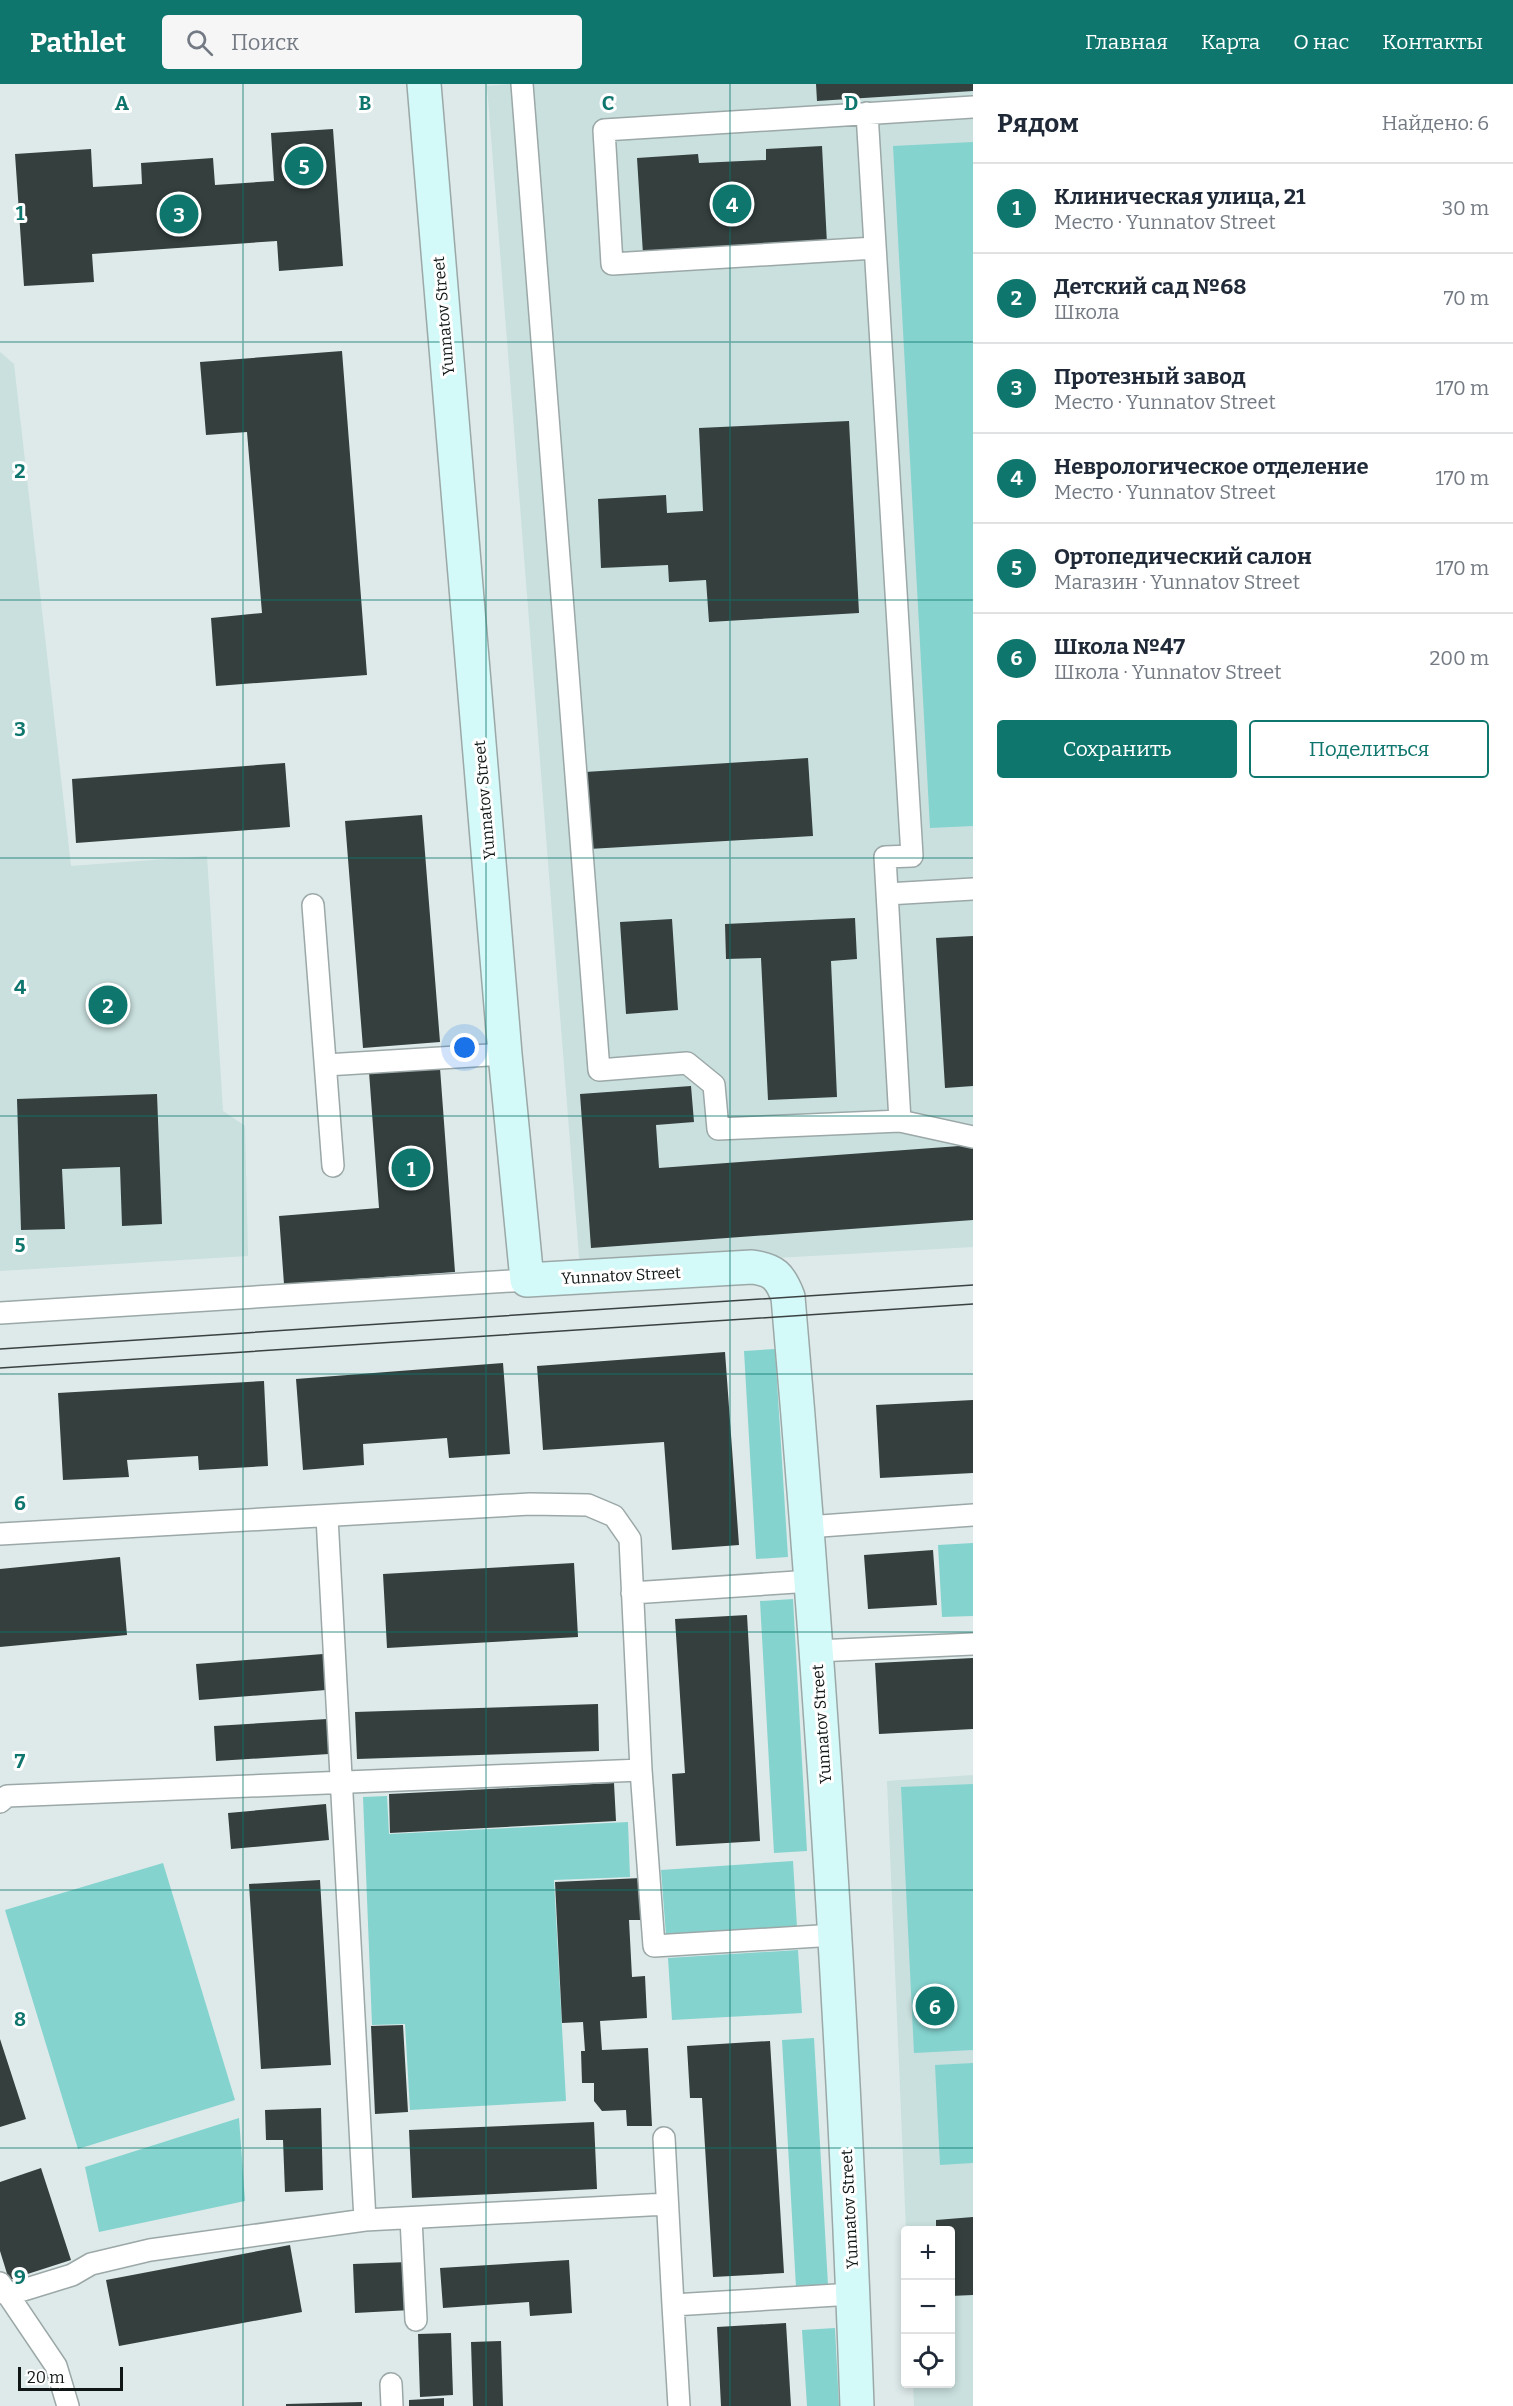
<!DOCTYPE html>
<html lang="ru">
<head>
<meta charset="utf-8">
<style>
  :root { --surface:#fff; --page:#f6f6f7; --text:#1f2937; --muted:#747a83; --line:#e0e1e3; --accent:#0f766e }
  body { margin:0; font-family:Bitter,serif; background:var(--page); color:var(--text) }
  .controls { position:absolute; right:18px; bottom:18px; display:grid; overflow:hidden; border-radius:6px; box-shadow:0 3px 9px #0003 }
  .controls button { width:54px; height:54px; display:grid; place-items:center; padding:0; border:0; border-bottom:2px solid var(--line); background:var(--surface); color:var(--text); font:30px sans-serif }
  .scale { position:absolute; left:18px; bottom:15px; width:105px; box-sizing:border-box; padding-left:6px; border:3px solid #101515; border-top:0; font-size:16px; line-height:21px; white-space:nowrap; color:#101515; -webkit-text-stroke:4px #fff; paint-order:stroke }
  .you { position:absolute; left:465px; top:964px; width:21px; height:21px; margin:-15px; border:4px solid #fff; border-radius:50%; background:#1a73e8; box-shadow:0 0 0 9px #1a73e833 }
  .badge { display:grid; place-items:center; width:39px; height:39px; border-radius:50%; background:var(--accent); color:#fff; font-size:20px; font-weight:700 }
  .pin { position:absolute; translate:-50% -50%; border:3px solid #fff; box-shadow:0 2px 6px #0006 }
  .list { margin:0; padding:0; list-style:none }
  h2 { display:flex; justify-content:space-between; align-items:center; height:78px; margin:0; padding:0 24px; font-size:26px }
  h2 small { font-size:20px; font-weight:400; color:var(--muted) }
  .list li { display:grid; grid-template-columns:39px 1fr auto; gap:18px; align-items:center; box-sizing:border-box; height:90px; padding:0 24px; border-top:2px solid var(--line) }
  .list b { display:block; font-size:22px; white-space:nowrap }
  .list p { margin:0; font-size:20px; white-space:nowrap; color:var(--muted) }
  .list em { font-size:20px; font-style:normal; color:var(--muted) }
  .actions { display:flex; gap:12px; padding:18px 24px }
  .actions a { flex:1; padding:14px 0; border:2px solid var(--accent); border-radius:6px; text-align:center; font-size:21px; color:var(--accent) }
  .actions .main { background:var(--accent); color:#fff }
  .icon { flex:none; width:33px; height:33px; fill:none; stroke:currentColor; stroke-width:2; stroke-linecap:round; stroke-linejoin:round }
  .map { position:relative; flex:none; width:973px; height:2322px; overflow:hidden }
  header { display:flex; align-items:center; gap:36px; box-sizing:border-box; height:84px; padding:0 30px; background:var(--accent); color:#fff }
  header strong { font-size:28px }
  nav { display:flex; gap:33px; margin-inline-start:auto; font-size:21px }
  .search { width:420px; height:54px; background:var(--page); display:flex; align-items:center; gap:15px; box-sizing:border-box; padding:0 21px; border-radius:6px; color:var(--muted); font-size:22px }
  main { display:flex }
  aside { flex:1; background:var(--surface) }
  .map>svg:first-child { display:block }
  .built { fill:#c9e0de }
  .green { fill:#84d3cf }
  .building { fill:#343f3e }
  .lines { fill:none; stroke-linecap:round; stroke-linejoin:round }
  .lane-casing { stroke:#9ba8a7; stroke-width:24 }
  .secondary-casing { stroke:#9ba8a7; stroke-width:36 }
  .lane { stroke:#fff; stroke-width:21 }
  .secondary { stroke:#d3f9f8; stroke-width:33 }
  .tram { stroke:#3b4141; stroke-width:1.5 }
  .grid { fill:none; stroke:#0f766e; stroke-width:1.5; stroke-opacity:0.55 }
  .labels { text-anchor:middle; stroke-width:6; stroke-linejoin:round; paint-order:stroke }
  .street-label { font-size:16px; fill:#101515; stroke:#fff }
  .grid-label { font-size:20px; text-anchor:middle; font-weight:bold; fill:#0f766e; stroke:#fff; stroke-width:6; stroke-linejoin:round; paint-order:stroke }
</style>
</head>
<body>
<header>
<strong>Pathlet</strong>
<div class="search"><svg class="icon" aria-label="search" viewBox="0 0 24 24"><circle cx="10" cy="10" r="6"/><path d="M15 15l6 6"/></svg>Поиск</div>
<nav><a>Главная</a><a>Карта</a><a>О нас</a><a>Контакты</a></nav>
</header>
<main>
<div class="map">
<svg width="973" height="2322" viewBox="0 0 973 2322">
  <rect width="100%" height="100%" fill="#ddeae9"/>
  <path class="built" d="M510,0H973V1163L580,1185L487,2Z
    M0,268L14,280L71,782L207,772L223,1027L245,1042L248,1172L0,1187Z
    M973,1691V2322H914L913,2300H950V2146H906L887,1697Z"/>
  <path class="green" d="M973,58V742L930,744L893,62Z
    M775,1265L788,1473L756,1475L744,1267Z
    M973,1459V1532L942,1533L938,1461Z
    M793,1515L807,1767L774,1769L760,1517Z
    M973,1700V1966L914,1969L901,1703Z
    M387,1712L389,1750L628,1738L630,1793L554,1796L566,2017L410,2026L405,1940L372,1941L363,1713Z
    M793,1777L797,1843L666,1851L661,1786Z
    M163,1779L235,2016L78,2065L5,1826Z
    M798,1866L802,1929L672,1936L668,1874Z
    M814,1954L828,2201L796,2203L782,1956Z
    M973,1979V2079L940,2081L935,1981Z
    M239,2034L245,2117L99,2148L85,2083Z
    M835,2244L839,2322H807L802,2246Z"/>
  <path class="building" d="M816,0H973V7L817,17Z
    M333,45L343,182L279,187L277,157L92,170L94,198L24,202L15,70L91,65L93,103L142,100L141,79L213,74L215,101L274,97L271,49Z
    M822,62L827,160L643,170L637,74L698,70L699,79L766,76V65Z
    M342,267L367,591L216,602L211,534L262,529L247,348L206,351L200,278Z
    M849,337L859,529L709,538L706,496L669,498L668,481L601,484L598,415L666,411L667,429L703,427L699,344Z
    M808,674L813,752L589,765L585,688Z
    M285,679L290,743L76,759L72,695Z
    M422,731L440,958L363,964L345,737Z
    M855,834L857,875L831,877L837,1013L768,1016L761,874L726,875L725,840Z
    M672,835L678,926L626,930L620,838Z
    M973,852V1002L945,1004L936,854Z
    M440,984L455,1188L284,1200L279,1132L379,1124L369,988Z
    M691,1002L694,1038L656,1041L659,1084L973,1061V1136L591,1164L580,1010Z
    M157,1010L162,1140L122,1142L120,1083L62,1085L65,1145L21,1146L17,1015Z
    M725,1268L739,1461L672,1466L664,1358L543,1366L537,1282Z
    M503,1279L510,1370L449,1374L447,1354L363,1360L364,1381L303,1386L296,1295Z
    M264,1297L268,1382L199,1386L198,1372L127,1376L129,1393L63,1396L58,1309Z
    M973,1316V1389L880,1394L876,1321Z
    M933,1466L937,1521L868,1525L864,1471Z
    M120,1473L127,1551L0,1563V1485Z
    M574,1479L578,1553L387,1564L383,1490Z
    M747,1531L760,1757L676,1762L672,1690L685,1689L675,1535Z
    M323,1570L326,1606L199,1616L196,1580Z
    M973,1574V1645L879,1650L875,1579Z
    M598,1620L599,1667L357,1675L355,1628Z
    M327,1635L329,1670L216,1677L214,1642Z
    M614,1699L616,1737L390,1749L389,1710Z
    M326,1720L329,1756L231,1765L228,1729Z
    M641,1794L643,1836H629L632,1893L645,1892L647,1934L600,1937L602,1966L648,1964L652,2042H627L626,2026L602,2027L594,2017V1999H582L581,1967H585L583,1938L562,1939L555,1798Z
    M320,1796L331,1981L261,1985L249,1800Z
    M403,1941L408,2028L375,2030L371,1942Z
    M0,1955L26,2035L0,2043Z
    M770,1957L784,2189L713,2193L702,2014H690L687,1962Z
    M321,2024L323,2106L285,2108L283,2056H266L265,2026Z
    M594,2038L597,2105L412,2114L409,2046Z
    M41,2084L71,2176L9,2196L0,2167V2098Z
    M973,2133V2211L950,2212V2146H936V2136Z
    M290,2161L302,2228L119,2262L106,2196Z
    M569,2176L572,2229L530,2232L529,2218L443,2224L440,2184Z
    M409,2178L411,2226L355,2229L353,2180Z
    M786,2239L791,2322H721L717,2243Z
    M451,2249L453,2311L420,2313L418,2250Z
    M501,2257L503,2322H473L471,2258Z
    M444,2314V2322H409V2316Z
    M362,2318V2322H286V2320Z"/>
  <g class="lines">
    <defs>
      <path id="lane" d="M522,0L599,986L687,979L714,1001L718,1045L900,1037
        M867,29L912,772L885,773L900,1037L973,1053
        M875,164L612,180L604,46L973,23
        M887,810L973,805
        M313,821L333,1082
        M326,981L505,970
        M0,1229L527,1196
        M807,1443L973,1431
        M0,1450L530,1420L588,1421L614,1432L630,1455L641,1686L654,1862L835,1851
        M632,1509L811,1497
        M816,1567L973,1560
        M0,1718L7,1712L641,1686
        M664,2054L673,2221L853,2210
        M411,2134L416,2236
        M365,2136L667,2120
        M0,2199L56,2282L68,2322
        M7,2211L72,2191L91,2180L150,2166L365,2136L327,1433
        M673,2221L679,2322
        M391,2300L392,2322"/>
      <path id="secondary" d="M424,0L505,970L527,1196L752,1183C774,1186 780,1192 788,1213C820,1582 844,1952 857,2322"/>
    </defs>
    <use href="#lane" class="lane-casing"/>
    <use href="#secondary" class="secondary-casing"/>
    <use href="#lane" class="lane"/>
    <use href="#secondary" class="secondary"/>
    <path class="tram" d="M0,1265L973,1201
      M0,1284L973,1220"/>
  </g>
  <path class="grid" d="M243,0V2322M486,0V2322M730,0V2322M0,258H973M0,516H973M0,774H973M0,1032H973M0,1290H973M0,1548H973M0,1806H973M0,2064H973"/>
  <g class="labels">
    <g class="street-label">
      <text transform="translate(443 232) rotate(-95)" y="6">Yunnatov Street</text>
      <text transform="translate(484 716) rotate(-95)" y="6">Yunnatov Street</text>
      <text transform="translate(621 1191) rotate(-3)" y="6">Yunnatov Street</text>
      <text transform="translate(821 1640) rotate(-94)" y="6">Yunnatov Street</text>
      <text transform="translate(849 2125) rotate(-93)" y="6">Yunnatov Street</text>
    </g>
  </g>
  <g class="grid-label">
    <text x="122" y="26">A</text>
    <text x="365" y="26">B</text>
    <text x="608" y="26">C</text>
    <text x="851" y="26">D</text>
    <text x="20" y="136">1</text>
    <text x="20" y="394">2</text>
    <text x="20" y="652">3</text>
    <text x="20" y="910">4</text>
    <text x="20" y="1168">5</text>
    <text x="20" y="1426">6</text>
    <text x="20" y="1684">7</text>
    <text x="20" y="1942">8</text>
    <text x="20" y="2200">9</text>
  </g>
</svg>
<div class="controls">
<button>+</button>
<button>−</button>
<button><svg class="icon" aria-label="locate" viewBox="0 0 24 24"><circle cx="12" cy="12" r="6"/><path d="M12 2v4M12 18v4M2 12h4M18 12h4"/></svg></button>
</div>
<div class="scale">20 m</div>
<div class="you"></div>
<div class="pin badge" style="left:411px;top:1084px">1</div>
<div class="pin badge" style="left:108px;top:921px">2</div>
<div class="pin badge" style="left:179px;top:130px">3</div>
<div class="pin badge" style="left:732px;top:120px">4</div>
<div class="pin badge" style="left:304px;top:82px">5</div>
<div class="pin badge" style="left:935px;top:1922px">6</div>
</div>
<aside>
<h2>Рядом<small>Найдено: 6</small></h2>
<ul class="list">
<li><span class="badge">1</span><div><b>Клиническая улица, 21</b><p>Место · Yunnatov Street</p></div><em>30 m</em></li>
<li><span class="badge">2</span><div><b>Детский сад №68</b><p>Школа</p></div><em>70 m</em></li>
<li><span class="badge">3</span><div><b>Протезный завод</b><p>Место · Yunnatov Street</p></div><em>170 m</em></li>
<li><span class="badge">4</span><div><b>Неврологическое отделение</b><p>Место · Yunnatov Street</p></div><em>170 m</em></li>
<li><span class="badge">5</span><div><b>Ортопедический салон</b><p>Магазин · Yunnatov Street</p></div><em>170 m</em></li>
<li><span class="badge">6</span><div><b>Школа №47</b><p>Школа · Yunnatov Street</p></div><em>200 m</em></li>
</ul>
<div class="actions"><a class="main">Сохранить</a><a>Поделиться</a></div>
</aside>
</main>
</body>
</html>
